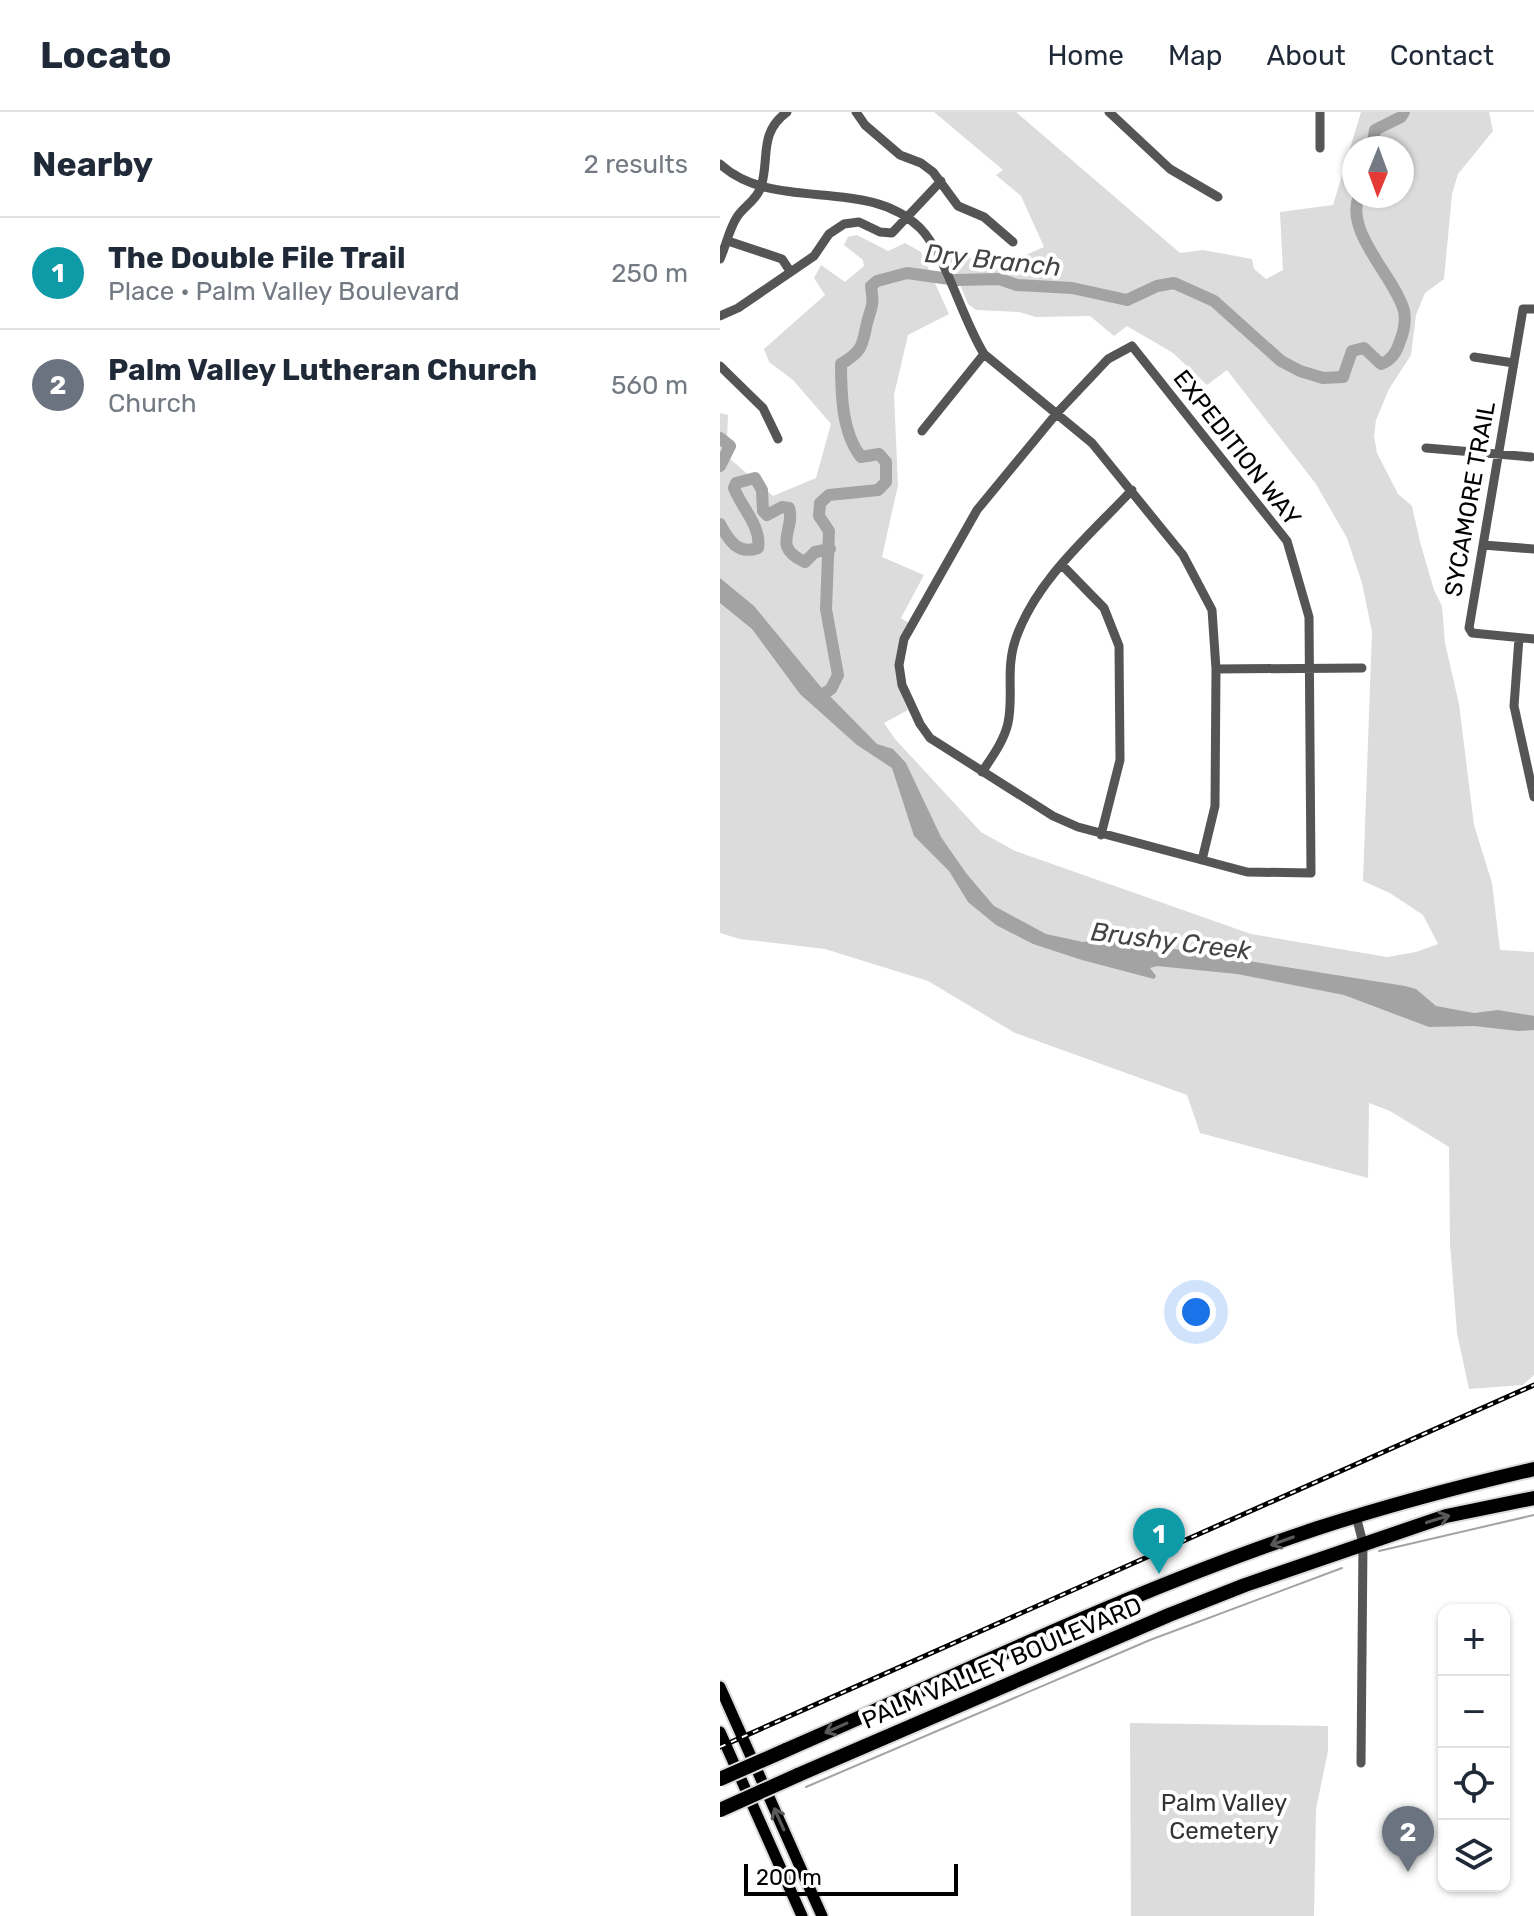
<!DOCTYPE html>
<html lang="en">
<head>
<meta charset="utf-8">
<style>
  :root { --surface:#fff; --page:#f2f2f3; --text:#1f2937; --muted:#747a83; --line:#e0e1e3; --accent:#2563eb }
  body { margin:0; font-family:Rubik,sans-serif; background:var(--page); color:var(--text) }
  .controls { position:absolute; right:24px; bottom:24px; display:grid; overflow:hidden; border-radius:16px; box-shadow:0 2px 6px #0004 }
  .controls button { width:72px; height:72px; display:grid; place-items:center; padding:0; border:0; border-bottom:2px solid var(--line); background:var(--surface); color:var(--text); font:40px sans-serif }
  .compass { position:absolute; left:622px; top:24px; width:72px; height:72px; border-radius:50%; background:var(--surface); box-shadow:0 2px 6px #0004; rotate:181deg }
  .scale { position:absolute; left:24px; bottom:20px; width:214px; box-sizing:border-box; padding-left:8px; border:4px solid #000; border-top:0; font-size:22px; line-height:28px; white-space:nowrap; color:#000; -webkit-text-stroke:6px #fff; paint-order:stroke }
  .you { position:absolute; left:476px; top:1200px; width:28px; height:28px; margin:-20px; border:6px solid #fff; border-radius:50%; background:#1a73e8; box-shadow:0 0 0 12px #1a73e833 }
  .badge { display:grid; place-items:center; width:52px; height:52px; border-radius:50%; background:var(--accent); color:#fff; font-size:26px; font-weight:700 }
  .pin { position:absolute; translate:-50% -66px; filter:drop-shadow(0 2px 4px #0008) }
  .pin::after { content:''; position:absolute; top:42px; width:28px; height:24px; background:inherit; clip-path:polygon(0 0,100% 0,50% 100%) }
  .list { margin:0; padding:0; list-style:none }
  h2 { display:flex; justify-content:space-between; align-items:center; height:104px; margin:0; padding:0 32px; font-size:34px }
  h2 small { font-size:26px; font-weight:400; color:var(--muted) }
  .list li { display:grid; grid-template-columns:52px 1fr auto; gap:24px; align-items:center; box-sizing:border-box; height:112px; padding:0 32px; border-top:2px solid var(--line) }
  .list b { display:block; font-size:30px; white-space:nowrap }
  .list p { margin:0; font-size:26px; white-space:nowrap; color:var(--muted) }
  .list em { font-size:26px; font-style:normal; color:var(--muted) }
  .icon { flex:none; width:44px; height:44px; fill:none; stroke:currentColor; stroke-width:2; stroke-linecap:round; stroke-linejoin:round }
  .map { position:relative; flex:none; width:814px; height:1804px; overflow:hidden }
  header { display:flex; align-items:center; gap:48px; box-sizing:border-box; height:112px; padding:0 40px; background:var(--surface); border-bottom:2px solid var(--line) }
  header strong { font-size:38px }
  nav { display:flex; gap:44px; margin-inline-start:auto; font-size:28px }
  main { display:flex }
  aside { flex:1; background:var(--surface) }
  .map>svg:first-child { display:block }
  .green { fill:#dcdcdc; fill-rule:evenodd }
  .water { fill:#a3a3a3 }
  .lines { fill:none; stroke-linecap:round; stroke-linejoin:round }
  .stream { stroke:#a3a3a3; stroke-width:2 }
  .river { stroke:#a3a3a3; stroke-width:12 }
  .major-casing { stroke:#dbdbdb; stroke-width:15 }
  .highway-casing { stroke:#dbdbdb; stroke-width:18 }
  .minor { stroke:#555; stroke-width:9 }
  .major { stroke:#000; stroke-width:11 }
  .highway { stroke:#000; stroke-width:14 }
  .rail-casing { stroke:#000; stroke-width:5 }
  .rail { stroke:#fff; stroke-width:2; stroke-dasharray:6; stroke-linecap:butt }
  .highway-bridge-casing { stroke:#dbdbdb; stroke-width:18; stroke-linecap:butt }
  .highway-bridge { stroke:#000; stroke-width:14 }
  .oneway { stroke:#595959 }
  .labels { text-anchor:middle; stroke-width:8; stroke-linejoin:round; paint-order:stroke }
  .street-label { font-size:24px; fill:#000; stroke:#fff }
  .park-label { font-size:24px; fill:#333; stroke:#fff }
  .water-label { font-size:26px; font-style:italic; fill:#444; stroke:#fff }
</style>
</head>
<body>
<header>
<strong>Locato</strong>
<nav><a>Home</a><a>Map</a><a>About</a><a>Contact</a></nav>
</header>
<main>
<aside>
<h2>Nearby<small>2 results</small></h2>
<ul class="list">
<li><span class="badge" style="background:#0f9aa8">1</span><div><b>The Double File Trail</b><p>Place · Palm Valley Boulevard</p></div><em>250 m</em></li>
<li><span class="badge" style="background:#6b7280">2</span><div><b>Palm Valley Lutheran Church</b><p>Church</p></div><em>560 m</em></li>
</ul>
</aside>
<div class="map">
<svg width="814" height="1804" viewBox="0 0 814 1804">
  <rect width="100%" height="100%" fill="#fff"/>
  <path class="green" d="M214,0H296L460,141L483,138L532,147L534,157L546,167L563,158L560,100L613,93L641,0H769L773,19L738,62L732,82L724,167L705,181L696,203L691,243L669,277L656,308L654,324L657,341L678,382L692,394L700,430L714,478L722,494L725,531L739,592L754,713L772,771L780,838L814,840V1263L803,1273L749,1277L737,1221L730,1131L729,1035L670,999L649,991L648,1066L480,1021L467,983L295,921L208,869L105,837L20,827L0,821V301L8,303L7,327L9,346L53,384L96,366L111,312L73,268L49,250L44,237L105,183L94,166L101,153L125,170L144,154L143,148L124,133L128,125L137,123L168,139L185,131L201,140L229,202L188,223L174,283L178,373L162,445L204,463L181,506L189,511C172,548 171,561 188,598L164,611L175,627L261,720L295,739L531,822L667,845L696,840L718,832L703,803L670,781L643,769L652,520L642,471L627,426L596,372L507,258L487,273L453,241L407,214L394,224L370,204L316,205L299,200L256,198L248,192L228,143L287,151L324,135L301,84L276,63L283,58ZM634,36H682V84H634Z
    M410,1611L608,1614V1639L596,1697L594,1804H411Z"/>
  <path class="water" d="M0,466L34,494L100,574L157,632L173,637L186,651L221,725L246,761L274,794L326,822L363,830L390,826L440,837H454L685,874L696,877L716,894L754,901L778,898L814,904V918L798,919L754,914L709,915L624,883L517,862L437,854L430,856L436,864L434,867L362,848L313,832L276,813L248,790L229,759L194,724L172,656L137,633L80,582L32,517L0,491Z"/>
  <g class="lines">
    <path class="stream" d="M659,1439L814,1403
      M86,1675L430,1528L622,1456"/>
    <path class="river" d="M652,36L655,18L681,5L684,0
      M0,326L10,334L0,354
      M0,412C9,429 18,443 38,436C42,415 21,395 14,376L16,371L35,366L42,378L43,399L47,403L62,395L69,396C76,418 50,434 85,450L95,440L110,437
      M97,586L111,577L118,563L106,497L109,419L99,404L100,391L109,383L158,378L166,370V350L159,342L141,345C122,321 121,282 121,252C143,239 142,234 147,211C152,192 154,195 151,174L157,169L187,161L237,168L279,167L297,173L352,176L407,188L437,174L454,171L494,189L561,249L580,259L603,266L623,265L632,239L644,236L661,252C672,248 677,240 680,229C684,219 686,209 684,199C675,165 624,120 639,84"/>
    <defs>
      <path id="major" d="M0,1575L102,1804
        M0,1620L82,1804"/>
      <path id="highway" d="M66,1638C241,1562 416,1476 598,1416C669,1393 741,1374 814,1357
        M78,1663L449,1503L525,1473L726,1404L814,1386"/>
    </defs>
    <use href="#major" class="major-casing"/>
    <use href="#highway" class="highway-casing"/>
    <path class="minor" d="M136,0L145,13L180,43L201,51L213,60L238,94L264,105L293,130
      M389,0L450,57L498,85
      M600,0V36
      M0,52C55,102 146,63 200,116C225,141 242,207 264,242L372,331L463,443L492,498L496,557L495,694L482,748
      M8,129L62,147L70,159
      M0,147C6,134 9,117 17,105C24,94 36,89 41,75C50,47 38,21 67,0
      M814,197H803L749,516L752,521L814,527
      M0,204L18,196L94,144L109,122L124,112L139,110L160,120L172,121L221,69
      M412,234L567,429L589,505L591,761L527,760L358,715L333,704L210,626L200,612L182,573L179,553L184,527L257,398L337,301L388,247Z
      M754,245L794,251
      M0,254L43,296L58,327
      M202,319L264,242
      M706,336L811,345
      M763,433L814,437
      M342,453L384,496L399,534L400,648L381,723
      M799,526L794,594L814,685
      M496,557L642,556
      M262,660C272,645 284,629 288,611C294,583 285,557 296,526C317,467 370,423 412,378
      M636,1404L643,1431L641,1651"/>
    <use href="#major" class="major"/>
    <use href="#highway" class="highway"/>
    <defs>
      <path id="rail" d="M0,1635L814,1273"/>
    </defs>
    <use href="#rail" class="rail-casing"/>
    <use href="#rail" class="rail"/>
    <defs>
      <path id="highway-bridge" d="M0,1667L66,1638
        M0,1698L78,1663"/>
    </defs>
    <use href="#highway-bridge" class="highway-bridge-casing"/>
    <use href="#highway-bridge" class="highway-bridge"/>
  </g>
  <defs><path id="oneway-shaft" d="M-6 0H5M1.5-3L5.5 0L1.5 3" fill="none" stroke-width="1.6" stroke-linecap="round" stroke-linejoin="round" transform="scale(2)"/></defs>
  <g class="oneway">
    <use href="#oneway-shaft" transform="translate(718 1407) rotate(-17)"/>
    <use href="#oneway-shaft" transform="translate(562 1429) rotate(160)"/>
    <use href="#oneway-shaft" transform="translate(116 1616) rotate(156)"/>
    <use href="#oneway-shaft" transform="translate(59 1707) rotate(-114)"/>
  </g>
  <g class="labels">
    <g class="street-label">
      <text transform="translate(517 336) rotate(52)" y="8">EXPEDITION WAY</text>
      <text transform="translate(750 387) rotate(-80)" y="8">SYCAMORE TRAIL</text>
      <text transform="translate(282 1551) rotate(-23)" y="8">PALM VALLEY BOULEVARD</text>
    </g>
    <g class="park-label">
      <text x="504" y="1699">Palm Valley<tspan x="504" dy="28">Cemetery</tspan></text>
    </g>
    <g class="water-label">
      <text transform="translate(273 148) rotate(6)" y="9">Dry Branch</text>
      <text transform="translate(451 829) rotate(7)" y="9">Brushy Creek</text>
    </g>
  </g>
</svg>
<div class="controls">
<button>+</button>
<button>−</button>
<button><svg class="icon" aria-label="locate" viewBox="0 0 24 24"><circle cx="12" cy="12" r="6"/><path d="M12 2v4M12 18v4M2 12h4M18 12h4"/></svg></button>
<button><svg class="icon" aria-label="layers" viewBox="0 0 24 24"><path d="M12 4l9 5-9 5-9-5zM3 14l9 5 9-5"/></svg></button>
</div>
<svg class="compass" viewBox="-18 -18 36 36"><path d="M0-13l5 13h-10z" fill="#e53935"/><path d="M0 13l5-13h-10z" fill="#747a83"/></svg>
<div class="scale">200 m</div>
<div class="you"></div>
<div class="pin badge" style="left:439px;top:1462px;background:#0f9aa8">1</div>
<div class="pin badge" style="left:688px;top:1760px;background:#6b7280">2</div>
</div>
</main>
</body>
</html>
